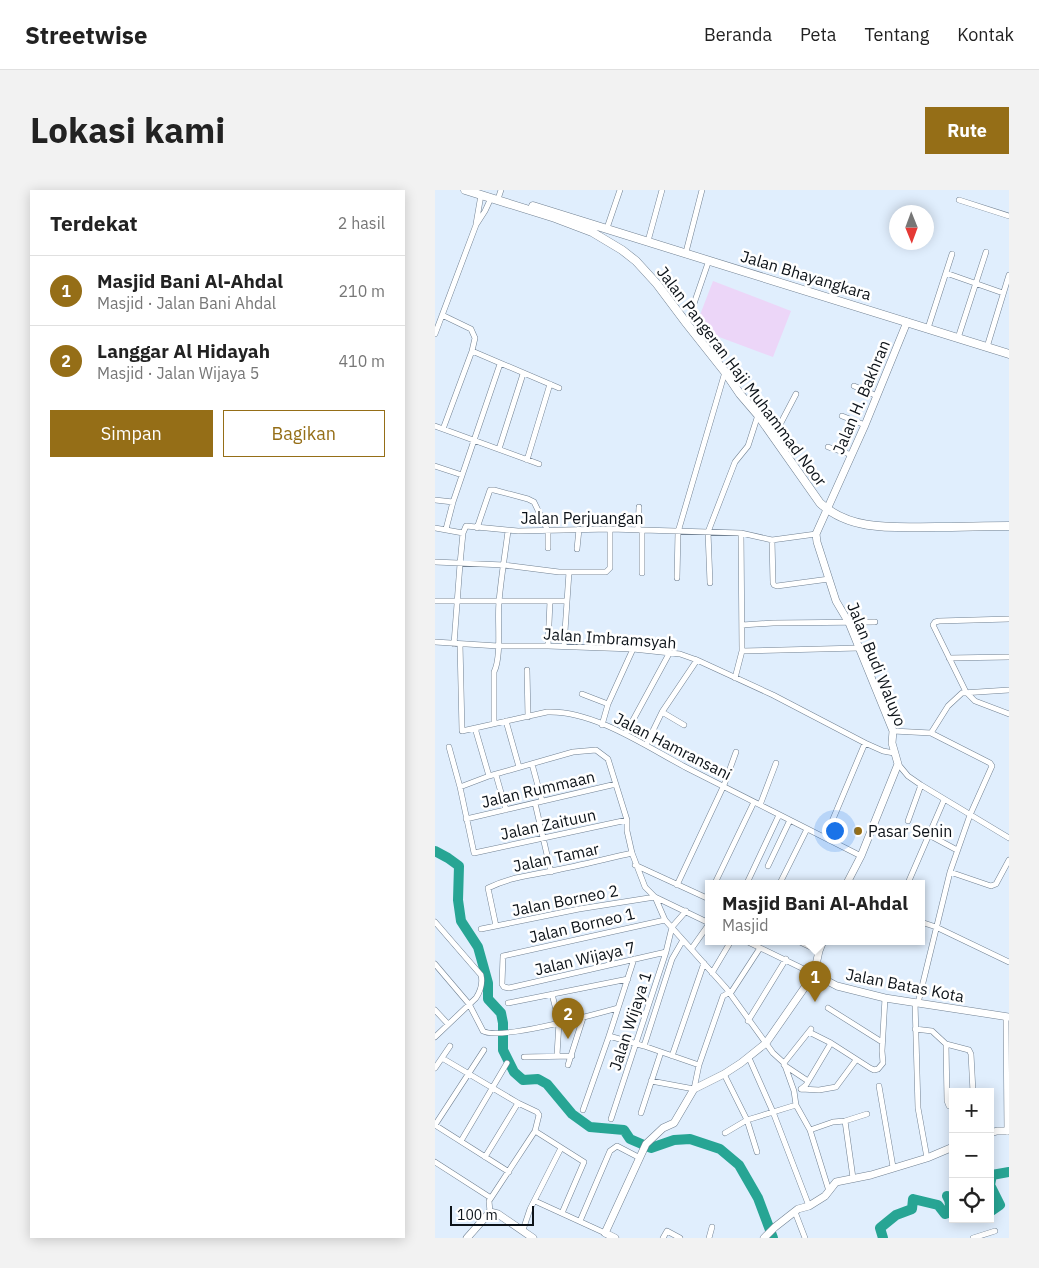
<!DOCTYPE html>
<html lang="id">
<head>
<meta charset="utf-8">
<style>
  :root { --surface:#fff; --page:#f2f2f2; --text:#222; --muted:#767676; --line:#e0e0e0; --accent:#956e17 }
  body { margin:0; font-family:"IBM Plex Sans",sans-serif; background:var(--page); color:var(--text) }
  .controls { position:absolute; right:15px; bottom:15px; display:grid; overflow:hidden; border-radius:0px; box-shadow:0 2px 12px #0003 }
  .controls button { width:45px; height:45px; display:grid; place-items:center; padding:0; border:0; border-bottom:1px solid var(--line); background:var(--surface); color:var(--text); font:25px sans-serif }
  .compass { position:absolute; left:454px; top:15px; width:45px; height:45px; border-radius:50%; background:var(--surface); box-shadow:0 2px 12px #0003; rotate:179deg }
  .scale { position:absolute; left:15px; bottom:12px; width:84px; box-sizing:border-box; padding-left:5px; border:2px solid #0d1319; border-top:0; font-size:14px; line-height:18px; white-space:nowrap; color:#0d1319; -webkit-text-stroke:4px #fff; paint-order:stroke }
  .you { position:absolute; left:399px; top:640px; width:18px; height:18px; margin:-12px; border:4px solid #fff; border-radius:50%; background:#1a73e8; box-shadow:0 0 0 8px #1a73e833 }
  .badge { display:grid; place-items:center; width:32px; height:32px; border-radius:50%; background:var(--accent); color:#fff; font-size:16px; font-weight:700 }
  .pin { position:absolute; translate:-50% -41px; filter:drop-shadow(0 1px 2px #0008) }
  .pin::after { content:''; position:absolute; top:26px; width:18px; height:15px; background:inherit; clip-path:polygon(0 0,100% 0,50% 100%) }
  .popup { position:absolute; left:270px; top:690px; width:220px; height:65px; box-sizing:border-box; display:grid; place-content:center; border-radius:0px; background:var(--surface); filter:drop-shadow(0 1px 4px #0005); font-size:16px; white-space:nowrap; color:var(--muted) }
  .popup b { font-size:19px; color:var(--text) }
  .popup::after { content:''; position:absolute; left:50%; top:100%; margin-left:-10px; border:10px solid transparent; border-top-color:var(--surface) }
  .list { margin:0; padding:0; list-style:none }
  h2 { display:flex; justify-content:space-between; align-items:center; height:65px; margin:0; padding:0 20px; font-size:21px }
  h2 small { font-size:16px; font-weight:400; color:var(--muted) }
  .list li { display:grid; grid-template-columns:32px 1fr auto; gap:15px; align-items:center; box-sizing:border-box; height:70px; padding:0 20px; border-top:1px solid var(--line) }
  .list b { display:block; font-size:19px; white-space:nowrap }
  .list p { margin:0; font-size:16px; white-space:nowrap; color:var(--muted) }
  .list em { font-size:16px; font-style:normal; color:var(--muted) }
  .actions { display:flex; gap:10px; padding:15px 20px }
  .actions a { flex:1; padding:11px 0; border:1px solid var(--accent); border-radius:0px; text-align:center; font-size:18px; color:var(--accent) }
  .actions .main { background:var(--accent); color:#fff }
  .icon { flex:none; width:28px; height:28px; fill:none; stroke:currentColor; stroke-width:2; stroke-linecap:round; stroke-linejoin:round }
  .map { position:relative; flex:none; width:574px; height:1048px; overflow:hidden; border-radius:0px }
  header { display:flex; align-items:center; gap:30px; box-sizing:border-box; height:70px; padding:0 25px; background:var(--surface); border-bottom:1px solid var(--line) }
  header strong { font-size:24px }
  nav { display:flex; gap:28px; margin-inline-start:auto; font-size:18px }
  .intro { display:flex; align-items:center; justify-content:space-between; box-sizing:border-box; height:120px; padding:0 30px }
  h1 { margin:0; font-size:35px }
  .button { padding:12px 22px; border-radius:0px; background:var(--accent); color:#fff; font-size:18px; font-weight:700 }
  main { display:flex; gap:30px; padding:0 30px }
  aside { flex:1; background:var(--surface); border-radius:0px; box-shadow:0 2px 12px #0003 }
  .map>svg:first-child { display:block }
  .green { fill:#ecd6f8 }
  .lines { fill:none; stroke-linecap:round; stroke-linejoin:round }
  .river { stroke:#27a594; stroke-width:10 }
  .street-casing { stroke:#718192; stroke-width:6 }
  .secondary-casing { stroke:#718192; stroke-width:8 }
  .primary-casing { stroke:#718192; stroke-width:9 }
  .street { stroke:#fff; stroke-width:5 }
  .secondary { stroke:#fff; stroke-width:7 }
  .primary { stroke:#fff; stroke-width:8 }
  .poi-dot { fill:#956e17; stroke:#fff; stroke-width:2 }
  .labels { text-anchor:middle; stroke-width:5; stroke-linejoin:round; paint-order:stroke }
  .street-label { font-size:16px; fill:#0d1319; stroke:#fff }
  .poi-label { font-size:16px; fill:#0d1319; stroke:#fff; text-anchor:start }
</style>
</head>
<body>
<header>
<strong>Streetwise</strong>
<nav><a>Beranda</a><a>Peta</a><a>Tentang</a><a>Kontak</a></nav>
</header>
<div class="intro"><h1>Lokasi kami</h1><a class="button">Rute</a></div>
<main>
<aside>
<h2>Terdekat<small>2 hasil</small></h2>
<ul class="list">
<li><span class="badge">1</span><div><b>Masjid Bani Al-Ahdal</b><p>Masjid · Jalan Bani Ahdal</p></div><em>210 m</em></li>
<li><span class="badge">2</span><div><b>Langgar Al Hidayah</b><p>Masjid · Jalan Wijaya 5</p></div><em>410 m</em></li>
</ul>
<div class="actions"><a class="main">Simpan</a><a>Bagikan</a></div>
</aside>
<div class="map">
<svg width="574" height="1048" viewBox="0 0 574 1048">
  <rect width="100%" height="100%" fill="#e0eefd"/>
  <path class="green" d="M278,91L356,121L338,167L260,138Z"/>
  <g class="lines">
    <path class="river" d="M0,661L13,668L24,676L23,710L26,731L43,757L53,793V809L66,823L68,833V860L79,882L88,890L103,889L112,894L137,924L155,937L189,940L195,949L216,958L239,950L255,949L285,959L304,975L323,1008L338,1048
      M555,1022L565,1015L555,995L557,985L574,982
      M448,1048L445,1038L461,1025L477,1019L478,1009L503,1015L510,1024L513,1023C516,1017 516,1012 512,1006L518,1008"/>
    <defs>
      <path id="street" d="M64,6L66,0
        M524,10L574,26
        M41,34L46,5
        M172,38L185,0
        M213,51L227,0
        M251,62L267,0
        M511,83L568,103
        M7,125L36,139L40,148L37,161L8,239
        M252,134L274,70
        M493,138L517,64
        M0,144L41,35L50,21L56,8
        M523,148L551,62
        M552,157L574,85
        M37,161L124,198
        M419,196L442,206
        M407,226L430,235
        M0,236L104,274
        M338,248L361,204
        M393,257L417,265
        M64,259L88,184
        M92,270L115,194
        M0,276L27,285
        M0,310L18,312
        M0,338L28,343
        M42,338L55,300H59L93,309L99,312L113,341V358
        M11,339L18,312L65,174
        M203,340L204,317
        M337,350L338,393L339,395L342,396L394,389
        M142,359L144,339
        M0,372L69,375L124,382H171L175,378V339
        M207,383V340
        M242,388L243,342L290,182
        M275,393L273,342L300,272L313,256L323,225
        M0,411H132
        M574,429L504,431L500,432L498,435L531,502L540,511L574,524
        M307,435L338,433L440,432
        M0,452L63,456H113L198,459L245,464L262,470L338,505L430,553L448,561L459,563
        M19,454L25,374L28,343L31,336L83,341L175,339L306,343L337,350L381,344
        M25,454L27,541L112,522C159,520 212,557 252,578C310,607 368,637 426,666
        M113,456L115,411
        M129,456L134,382
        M307,461L424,458
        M514,468L574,467
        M92,480L93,527
        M300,488L307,461L306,343
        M147,504L173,514
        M227,522L249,535
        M71,531L84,577
        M59,533V482C67,466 62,431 64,412C66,388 70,365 73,341
        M167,535L173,514L198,459
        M40,538L54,586
        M458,541L496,543L555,573L557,576L535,625L515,682L483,813
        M191,543L235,462
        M496,543L513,516L527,503L574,500
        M211,555L227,522L262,470
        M14,557L25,597L39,663L192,630
        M97,574L107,611
        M463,574L473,586L486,595L574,648
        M61,585L71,620
        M25,597L54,586L138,562L161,560L173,569L192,630V641L197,663L210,697L220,707L274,733
        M100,613L116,682
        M325,615L341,573
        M31,629L181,594
        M473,631L486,595
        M494,645L522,660
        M390,648L430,553
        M200,675L274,709
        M333,676L355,630
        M515,682L556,696L561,694L574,670
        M280,693L319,612
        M312,693L344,625
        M345,693L372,639
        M473,693L509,610
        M242,695L289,595L301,562
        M0,732L46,785C48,793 46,800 41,808L0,847
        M486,732L501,737L574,772
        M61,736L53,698C75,687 93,686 116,681C143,676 170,669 197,663
        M46,739L144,719L220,707L230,730
        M311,751L379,784
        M363,751L384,761
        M257,758L274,734
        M231,762L74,798L69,797L67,794L68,766L230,730L291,798L338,863L349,873L359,901L361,915L375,940L394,1001
        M0,774L34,814L48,841C64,851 161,824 183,818
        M277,783L296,751
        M117,804L124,832L122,865
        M480,812L483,918L492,968
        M73,813L193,789
        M393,818L447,852
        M0,820L13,834
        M571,827L572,942
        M313,831L351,769
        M480,839L497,841L511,854L534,860L536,864L538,902
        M374,842L396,853L435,878L439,880L443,879L448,873L447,861L450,808
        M174,846L209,856L264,875
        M511,854L512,911L514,916H518
        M209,856L237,769L248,750
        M237,866L269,773
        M89,867L137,866
        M7,868L83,913L102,922L104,925L100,941L54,1011L55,1022
        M314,868L338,922L374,1016
        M349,873L376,839
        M133,875L148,828
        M349,875L373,891
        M0,878L15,856
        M289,884L312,930L322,962
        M216,891L259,899L264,875L288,806L297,801L325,758
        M444,896L458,977
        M366,899L384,900L401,897L421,870
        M366,899L371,895L396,853
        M148,920L174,846L199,769
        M206,923L226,862
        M176,929L231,762L237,737L251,721
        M410,931L432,924
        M0,935L49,860
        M0,935L74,982
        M375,940L398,932L410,931L418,988
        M100,941L149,972L127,1023
        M290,943L312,930L361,915
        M26,951L72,873
        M50,967L83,913
        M0,972L56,1008
        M100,1011L170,1043
        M360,1022L370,1048
        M145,1031L175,961L182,956L205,968
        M88,1040L95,1019L126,958
        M228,1048L232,1041L245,1048
        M274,1048L277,1037
        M538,1048L560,1041"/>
      <path id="secondary" d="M412,693L426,666L463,574L457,553L458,541L414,433L401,411L382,352L381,344L430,235L472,132
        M379,784L402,796L450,808L574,827
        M555,943L562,941H574
        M32,1048L55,1022L63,1024L98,1048
        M180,1048L170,1043L211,954L228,938L239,933L259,899L289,884L306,873L331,853L379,784L384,761L388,751
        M329,1048L340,1037L363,1019L374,1016L390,1006L401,992L436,985L492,968L518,957"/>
      <path id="primary" d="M30,0L120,28L157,42L187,60L201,71L222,94L252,134L290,182L305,204L323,225L385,313C416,342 461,337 501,337C526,337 550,336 574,336
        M98,16L574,164"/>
    </defs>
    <use href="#street" class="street-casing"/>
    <use href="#secondary" class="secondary-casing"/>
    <use href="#primary" class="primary-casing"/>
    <use href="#street" class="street"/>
    <use href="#secondary" class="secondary"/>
    <use href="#primary" class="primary"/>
  </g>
  <circle class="poi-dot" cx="423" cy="641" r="5"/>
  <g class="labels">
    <g class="street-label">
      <text transform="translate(371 85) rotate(17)" y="6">Jalan Bhayangkara</text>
      <text transform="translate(307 186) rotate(53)" y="6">Jalan Pangeran Haji Muhammad Noor</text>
      <text transform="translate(426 207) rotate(-67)" y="6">Jalan H. Bakhran</text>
      <text x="147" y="334">Jalan Perjuangan</text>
      <text transform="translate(175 448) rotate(4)" y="6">Jalan Imbramsyah</text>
      <text transform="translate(442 474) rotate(68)" y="6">Jalan Budi Waluyo</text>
      <text transform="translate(238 556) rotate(27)" y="6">Jalan Hamransani</text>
      <text transform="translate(103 599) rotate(-13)" y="6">Jalan Rummaan</text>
      <text transform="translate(113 634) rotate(-12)" y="6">Jalan Zaituun</text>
      <text transform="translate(121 667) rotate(-12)" y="6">Jalan Tamar</text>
      <text transform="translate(130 710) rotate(-11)" y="6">Jalan Borneo 2</text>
      <text transform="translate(147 735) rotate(-13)" y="6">Jalan Borneo 1</text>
      <text transform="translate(150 768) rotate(-13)" y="6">Jalan Wijaya 7</text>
      <text transform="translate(470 795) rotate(11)" y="6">Jalan Batas Kota</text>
      <text transform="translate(195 831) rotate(-72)" y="6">Jalan Wijaya 1</text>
    </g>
    <g class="poi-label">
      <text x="433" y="647">Pasar Senin</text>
    </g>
  </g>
</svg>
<div class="controls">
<button>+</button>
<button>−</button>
<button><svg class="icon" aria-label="locate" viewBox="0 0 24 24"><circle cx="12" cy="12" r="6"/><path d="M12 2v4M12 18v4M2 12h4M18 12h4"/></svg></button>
</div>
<svg class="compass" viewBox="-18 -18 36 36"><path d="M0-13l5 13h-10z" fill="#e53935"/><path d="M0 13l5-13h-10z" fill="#767676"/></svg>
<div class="scale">100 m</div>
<div class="you"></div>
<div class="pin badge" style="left:380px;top:812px">1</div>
<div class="popup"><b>Masjid Bani Al-Ahdal</b>Masjid</div>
<div class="pin badge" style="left:133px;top:849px">2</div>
</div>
</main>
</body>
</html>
